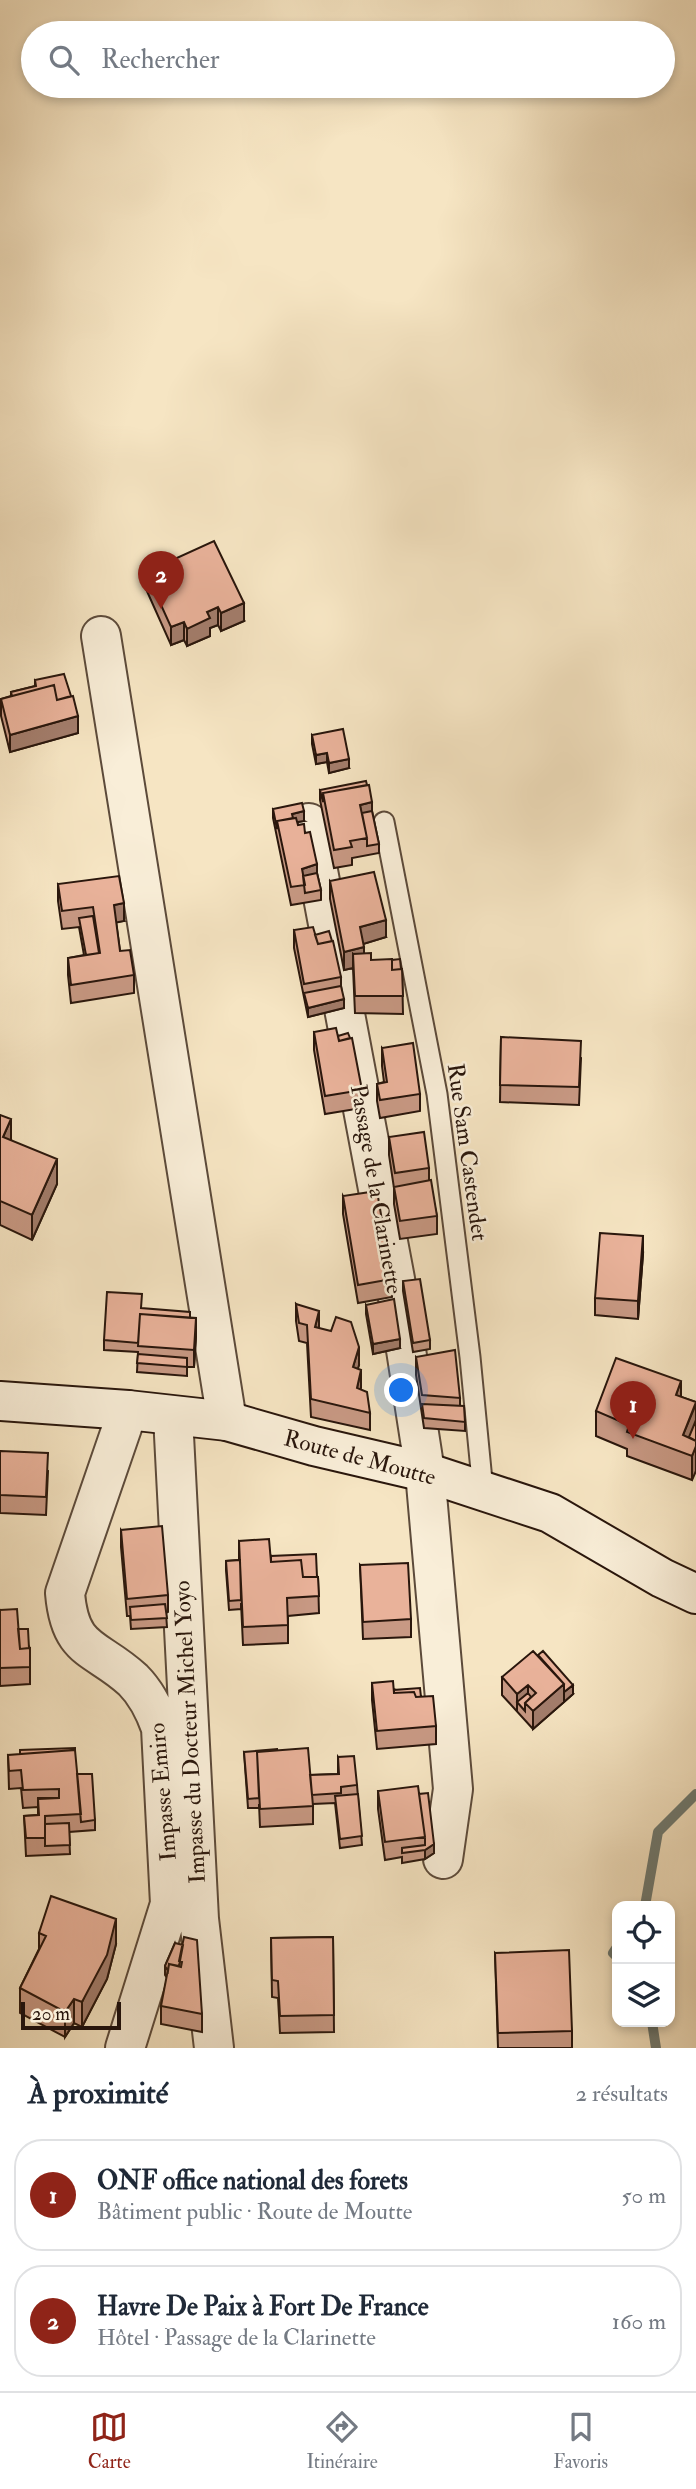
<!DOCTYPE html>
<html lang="fr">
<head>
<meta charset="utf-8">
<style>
  :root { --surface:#fff; --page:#f2f2f3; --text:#1f2937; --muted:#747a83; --line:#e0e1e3; --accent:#8f2418 }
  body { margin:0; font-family:"IM FELL Double Pica",serif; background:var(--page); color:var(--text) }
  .controls { position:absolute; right:21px; bottom:21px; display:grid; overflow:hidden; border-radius:14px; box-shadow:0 4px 10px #0003 }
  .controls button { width:63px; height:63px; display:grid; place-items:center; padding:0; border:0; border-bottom:2px solid var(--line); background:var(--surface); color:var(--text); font:35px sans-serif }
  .scale { position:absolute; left:21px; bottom:18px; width:100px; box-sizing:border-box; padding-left:7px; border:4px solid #29160c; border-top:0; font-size:19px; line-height:24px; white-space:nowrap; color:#29160c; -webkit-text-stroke:5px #f9eed8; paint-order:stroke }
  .you { position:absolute; left:402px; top:1391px; width:24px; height:24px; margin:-18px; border:5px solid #fff; border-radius:50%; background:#1a73e8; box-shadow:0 0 0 10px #1a73e833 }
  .badge { display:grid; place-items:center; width:46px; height:46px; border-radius:50%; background:var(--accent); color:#fff; font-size:23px; font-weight:700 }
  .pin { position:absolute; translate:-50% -58px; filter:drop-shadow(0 2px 4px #0008) }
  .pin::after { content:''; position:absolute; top:37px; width:24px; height:21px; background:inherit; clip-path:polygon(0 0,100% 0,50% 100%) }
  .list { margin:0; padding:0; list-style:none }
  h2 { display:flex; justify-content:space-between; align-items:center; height:91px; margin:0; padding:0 28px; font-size:30px }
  h2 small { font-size:23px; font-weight:400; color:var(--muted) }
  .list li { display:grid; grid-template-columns:46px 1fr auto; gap:21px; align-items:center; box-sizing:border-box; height:112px; margin:0 14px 14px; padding:0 14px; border:2px solid var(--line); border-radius:28px }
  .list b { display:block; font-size:26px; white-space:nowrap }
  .list p { margin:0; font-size:23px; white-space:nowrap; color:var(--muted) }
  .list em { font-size:23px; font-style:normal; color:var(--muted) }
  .icon { flex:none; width:38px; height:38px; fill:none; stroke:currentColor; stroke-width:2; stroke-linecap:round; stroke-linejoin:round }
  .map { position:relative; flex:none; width:696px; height:2048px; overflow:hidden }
  .search { position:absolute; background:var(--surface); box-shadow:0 4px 10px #0003; left:21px; right:21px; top:21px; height:77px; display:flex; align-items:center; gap:18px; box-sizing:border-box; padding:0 24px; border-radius:38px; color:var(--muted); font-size:26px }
  .sheet { height:343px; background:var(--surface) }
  nav { display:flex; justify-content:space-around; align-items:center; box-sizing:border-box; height:98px; border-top:2px solid var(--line); background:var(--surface); font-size:19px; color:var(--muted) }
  nav a { display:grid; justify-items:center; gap:4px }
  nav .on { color:var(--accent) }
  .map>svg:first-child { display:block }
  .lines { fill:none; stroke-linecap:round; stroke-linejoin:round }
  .stream { stroke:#6f7b73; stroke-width:10 }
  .lane-casing { stroke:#5c4a3a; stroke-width:23 }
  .street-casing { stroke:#5c4a3a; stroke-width:42 }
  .secondary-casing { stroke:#29160c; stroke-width:42 }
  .lane { stroke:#f9eed8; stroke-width:19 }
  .street { stroke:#f9eed8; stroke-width:38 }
  .secondary { stroke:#f9eed8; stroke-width:38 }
  .wall { fill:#c89984; stroke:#29160c; stroke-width:2 }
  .shaded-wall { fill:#a37d6c; stroke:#29160c; stroke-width:2 }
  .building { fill:#e9b29a; stroke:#29160c; stroke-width:2 }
  .labels { text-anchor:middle; stroke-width:5; stroke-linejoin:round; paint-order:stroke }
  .street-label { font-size:23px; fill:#29160c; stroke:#f9eed8 }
</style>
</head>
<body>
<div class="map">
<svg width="696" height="2048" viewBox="0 0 696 2048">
  <rect width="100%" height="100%" fill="#f6e5c3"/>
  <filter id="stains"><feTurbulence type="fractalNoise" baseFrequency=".00286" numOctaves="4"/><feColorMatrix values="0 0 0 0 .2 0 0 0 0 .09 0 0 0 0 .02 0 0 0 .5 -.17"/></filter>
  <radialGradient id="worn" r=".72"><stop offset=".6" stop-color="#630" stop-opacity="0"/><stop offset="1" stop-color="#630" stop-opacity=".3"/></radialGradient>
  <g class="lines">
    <path class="stream" d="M645,1906L658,1832L696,1794
      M617,1947L613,1953L617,1957
      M652,2022L656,2048"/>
    <defs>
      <path id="lane" d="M384,822L437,1094L470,1357L483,1491"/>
      <path id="street" d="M101,636L227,1421
        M309,823L395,1279L425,1472L453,1789L443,1859
        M173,1416L199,1919L214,2048
        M125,2048L170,1904L161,1728C155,1711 146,1693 133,1680C96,1646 70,1653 65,1593L128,1410"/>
      <path id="secondary" d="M0,1401L128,1410L227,1421L314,1446L425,1472L550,1513L662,1578L696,1594"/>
    </defs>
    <use href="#lane" class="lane-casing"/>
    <use href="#street" class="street-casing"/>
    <use href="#secondary" class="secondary-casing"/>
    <use href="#lane" class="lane"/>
    <use href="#street" class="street"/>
    <use href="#secondary" class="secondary"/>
  </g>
  <path class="wall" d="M146,572L244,621L221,631L218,625L210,628V636L187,646L184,640L171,645L146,589Z
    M35,680L71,697L78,733L10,752L1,716V699L11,696V692L35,686Z
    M312,735L349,768L329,773L327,762L316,764L312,744Z
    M320,790L372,811L379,844V853L352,858V865L334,868L320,800Z
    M273,809L304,821L297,822L317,873L321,890V900L291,905L273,818Z
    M330,881L386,937L363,944L364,953L371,960H392L402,969L403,1014L355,1013L353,968L344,970L330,899Z
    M58,884L124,921L116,922L120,951L134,975V993L71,1003L68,975V958L84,955L79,927L62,929L58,901Z
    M294,930L315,935L341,977V986L344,1008L308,1017L294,948Z
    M314,1032L338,1036L362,1090V1108L325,1114L314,1050Z
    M501,1037L581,1058L579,1105L500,1102Z
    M382,1048L420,1094V1111L380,1118L377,1101V1084L384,1082L382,1066Z
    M0,1115L11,1140L57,1184L32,1240L0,1225Z
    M389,1137L429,1168V1180L437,1216V1234L400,1239L394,1204V1188L389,1155Z
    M343,1196L392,1279V1297L358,1303L343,1214Z
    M643,1254L638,1319L595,1315V1298Z
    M403,1281L430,1340V1349L413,1352L403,1291Z
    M296,1304L319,1328L359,1365L357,1369L360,1389L370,1413V1430L311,1417L307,1343L299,1341L296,1321Z
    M366,1305L400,1348L373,1354L366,1314Z
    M142,1309L190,1318L196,1336L194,1367H187V1376L137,1372L138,1352L104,1350V1340Z
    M416,1357L460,1398V1406L465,1422V1431L424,1428L416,1375Z
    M681,1397L696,1402L692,1480L627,1456V1449L596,1436V1411Z
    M0,1451L48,1471L46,1515L0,1513Z
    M121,1530L168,1595V1612L166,1613L167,1627L131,1629L130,1616H127L121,1547Z
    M239,1541L318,1577L319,1613L288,1616V1643L243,1645L241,1603V1609L229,1610L226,1570V1561L239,1560Z
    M360,1565L411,1619V1637L363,1639Z
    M0,1610L18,1629L30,1648V1684L0,1686Z
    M502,1677L573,1694L533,1729L502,1695Z
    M372,1683L421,1697L436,1726V1744L377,1749L372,1700Z
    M244,1752L310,1775L338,1774V1757L357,1785L362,1845L340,1848L335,1803L313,1804V1824L260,1827L259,1804V1808H248Z
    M8,1755L77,1774L95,1820V1830L69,1832L70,1854L26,1856L24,1816L38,1815V1807L23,1808L21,1788L9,1789Z
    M378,1791L419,1794L434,1853L425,1859L402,1863V1857L385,1860L378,1809Z
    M39,1933L116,1944L107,1979L82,2027L74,2023L65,2037L20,2013V1988L39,1949Z
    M333,1937L334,2032L280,2033L278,1998L272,1997L271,1938Z
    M175,1943L202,2014V2032L161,2024V2006L167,1978L165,1975V1966Z
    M495,1953L572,2031V2048H498Z"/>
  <path class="shaded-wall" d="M244,603V621L221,631V613Z
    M218,607V625L210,628V636L187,646V629L207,612Z
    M184,622V640L171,645V627Z
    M78,716V733L10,752V735Z
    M327,753V762L316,764V755Z
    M349,759V768L329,773V763Z
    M372,802V820L362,822L360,805Z
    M304,811V821L292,823V814Z
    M317,864V882L303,885L302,869Z
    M124,903V921L114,923V905Z
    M386,920V937L360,945V927Z
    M364,947V965L353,954V968L344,970V952Z
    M344,999V1008L308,1017V1008Z
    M11,1119V1144L3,1137Z
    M57,1159V1184L32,1240V1215Z
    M643,1236V1254L638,1319V1301Z
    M319,1311V1329L315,1327Z
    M196,1318V1336L194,1367V1350Z
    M400,1339V1348L373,1354V1344Z
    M359,1347V1365L353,1385V1367Z
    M361,1370V1388L357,1405V1388Z
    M681,1381V1406L676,1395Z
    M696,1404V1429L687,1452L683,1435Z
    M696,1446V1471L692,1480V1456Z
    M564,1684V1702L533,1729V1711Z
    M528,1685V1703L517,1702V1712V1694Z
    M573,1685V1694L564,1702V1692Z
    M434,1844V1853L425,1859V1850Z
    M116,1919V1944L107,1979L82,2027V2002Z
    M74,1999V2023L65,2037V2012Z"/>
  <path class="building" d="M214,541L244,603L221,613L218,607L207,612L210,618L187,629L184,622L171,627L146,572Z
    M64,674L71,696L57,700L54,685L12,696L11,692L36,686L35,680Z
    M54,685L57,700L73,696L78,716L10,735L1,699Z
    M343,729L349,759L329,763L327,753L316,755L312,735Z
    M366,781L367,785L323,793V802L320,790Z
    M369,785L372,802L360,805L367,838L350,841L352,847L334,850L323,793Z
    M302,803L304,811L292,814L293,818L277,821V829L273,809Z
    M372,811L379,844L367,846V838L362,813Z
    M296,818L298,825L304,824L305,833L310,832L317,864L302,869L305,885L291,887L277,821Z
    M374,872L386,920L360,927L364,947L344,952L330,881Z
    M317,873L321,890L305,893L303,876Z
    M119,876L124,903L114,905L120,951L130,950L134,975L71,985L68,958L100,953L93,907L62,911L58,884Z
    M93,916L99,953L86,955L79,918Z
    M313,927L318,944L333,941L341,977L304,984L294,930Z
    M329,931L332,941L318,944L315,935Z
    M371,953V960L392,959V970L402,969L403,996H355L353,954Z
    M400,959L401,969L392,970V960Z
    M341,986L344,999L308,1008L304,993Z
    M336,1028L339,1041L352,1038L362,1090L325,1096L314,1032Z
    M348,1033L350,1038L339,1041L338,1036Z
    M501,1037L581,1041L579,1087L500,1085Z
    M413,1043L420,1094L380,1100L377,1084L387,1082L382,1048Z
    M0,1115L11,1119L3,1137L57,1159L32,1215L0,1201Z
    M424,1132L429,1168L395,1173L389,1137Z
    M431,1180L437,1216L400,1221L394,1187Z
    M377,1191L392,1279L358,1285L343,1196Z
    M600,1233L643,1236L638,1301L595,1298Z
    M420,1279L430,1340L413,1343L403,1281Z
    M107,1292L142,1294L141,1308L190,1312V1318L140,1314L138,1343L104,1340Z
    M394,1299L400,1339L373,1344L366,1305Z
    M296,1304L319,1311L315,1327L331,1331L336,1317L351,1322L359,1347L353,1367L361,1370L357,1388L367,1392L370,1413L311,1399L307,1325L299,1323Z
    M140,1314L196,1318L194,1350L138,1346Z
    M455,1350L460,1398L422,1395L416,1357Z
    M138,1354L187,1358V1367L137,1363Z
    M616,1358L681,1381L676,1395L696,1402L683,1435L696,1441V1446L692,1456L627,1432L629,1425L596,1411Z
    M422,1404L464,1406L465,1422L424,1418Z
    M696,1420V1441L689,1437Z
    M0,1451L48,1453L46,1497L0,1495Z
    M162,1526L168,1595L127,1599L121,1530Z
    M269,1539L271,1562L301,1560L303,1577H318L319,1596L287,1598L288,1625L243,1627L239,1541Z
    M316,1554L317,1577H303L301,1560L271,1562V1556Z
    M240,1560L241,1600L229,1601L226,1561Z
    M408,1563L411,1619L363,1622L360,1565Z
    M165,1604L167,1618L131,1620L130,1607Z
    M17,1609L20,1649L30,1648V1667L0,1668V1610Z
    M18,1629H28L29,1648L20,1649Z
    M533,1651L564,1684L533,1711L525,1703L536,1693L528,1685L517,1694L502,1677Z
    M543,1651L573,1685L564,1692V1684L538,1655Z
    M393,1681L394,1693L414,1692L416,1697L433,1696L436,1726L377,1731L372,1683Z
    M420,1688L421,1697H416L414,1692L394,1693V1690Z
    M528,1693L531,1697L525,1703V1711L517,1702Z
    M75,1748V1750L20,1754V1750Z
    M308,1748L313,1806L260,1809L257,1752Z
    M278,1749L257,1752L259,1798L248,1799L244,1752Z
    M75,1750L81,1814L45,1816V1838H26L24,1816L39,1815L38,1799L59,1798V1789L23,1790L21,1770L9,1771L8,1755Z
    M354,1756L357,1785L341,1787V1793L312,1795L310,1775L339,1774L338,1757Z
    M77,1774H92L95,1820L81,1822Z
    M418,1786L425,1837L385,1842L378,1791Z
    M428,1793L434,1844L425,1850L402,1853V1848L425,1845V1837L419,1794Z
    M358,1794L362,1836L340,1839L335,1796Z
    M38,1798H59L38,1799V1807Z
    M69,1823L70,1845L45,1846V1824Z
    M51,1896L116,1919L107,1955L82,2002L74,1999L65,2012L20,1988L46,1936L39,1933Z
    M184,1937L197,1940L202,2014L161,2006L169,1964L181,1967L182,1962L179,1961Z
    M333,1937L334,2015L280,2016L278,1981L272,1980L271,1938Z
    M175,1943L183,1945L179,1966L169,1964L168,1971L165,1966Z
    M569,1950L572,2031L498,2033L495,1953Z"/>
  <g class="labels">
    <g class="street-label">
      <text transform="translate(468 1152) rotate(82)" y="8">Rue Sam Castendet</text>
      <text transform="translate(377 1189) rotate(80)" y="8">Passage de la Clarinette</text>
      <text transform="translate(360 1457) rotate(15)" y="8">Route de Moutte</text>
      <text transform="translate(189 1732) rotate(-93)" y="8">Impasse du Docteur Michel Yoyo</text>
      <text transform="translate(162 1792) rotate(-95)" y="8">Impasse Emiro</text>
    </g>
  </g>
  <rect width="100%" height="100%" filter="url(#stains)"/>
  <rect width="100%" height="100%" fill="url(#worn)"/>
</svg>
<div class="controls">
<button><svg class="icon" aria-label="locate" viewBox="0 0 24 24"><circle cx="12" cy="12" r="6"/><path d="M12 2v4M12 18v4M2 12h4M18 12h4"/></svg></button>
<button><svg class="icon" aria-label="layers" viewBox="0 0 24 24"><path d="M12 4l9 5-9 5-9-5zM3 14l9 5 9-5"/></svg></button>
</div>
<div class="scale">20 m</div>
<div class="you"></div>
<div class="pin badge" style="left:633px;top:1439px">1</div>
<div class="pin badge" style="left:161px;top:609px">2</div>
<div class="search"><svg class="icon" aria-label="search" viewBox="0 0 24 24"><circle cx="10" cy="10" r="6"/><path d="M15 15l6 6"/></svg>Rechercher</div>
</div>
<section class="sheet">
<h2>À proximité<small>2 résultats</small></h2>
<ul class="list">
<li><span class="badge">1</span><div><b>ONF office national des forets</b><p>Bâtiment public · Route de Moutte</p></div><em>50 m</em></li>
<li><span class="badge">2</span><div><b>Havre De Paix à Fort De France</b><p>Hôtel · Passage de la Clarinette</p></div><em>160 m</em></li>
</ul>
</section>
<nav>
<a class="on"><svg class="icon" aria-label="map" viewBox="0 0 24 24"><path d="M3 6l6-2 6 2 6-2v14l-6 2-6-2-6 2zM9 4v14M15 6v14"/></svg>Carte</a>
<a><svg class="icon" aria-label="directions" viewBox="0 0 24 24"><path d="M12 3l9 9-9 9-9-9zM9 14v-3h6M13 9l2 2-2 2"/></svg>Itinéraire</a>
<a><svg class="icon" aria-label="saved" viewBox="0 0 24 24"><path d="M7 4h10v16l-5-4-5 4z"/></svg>Favoris</a>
</nav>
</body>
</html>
